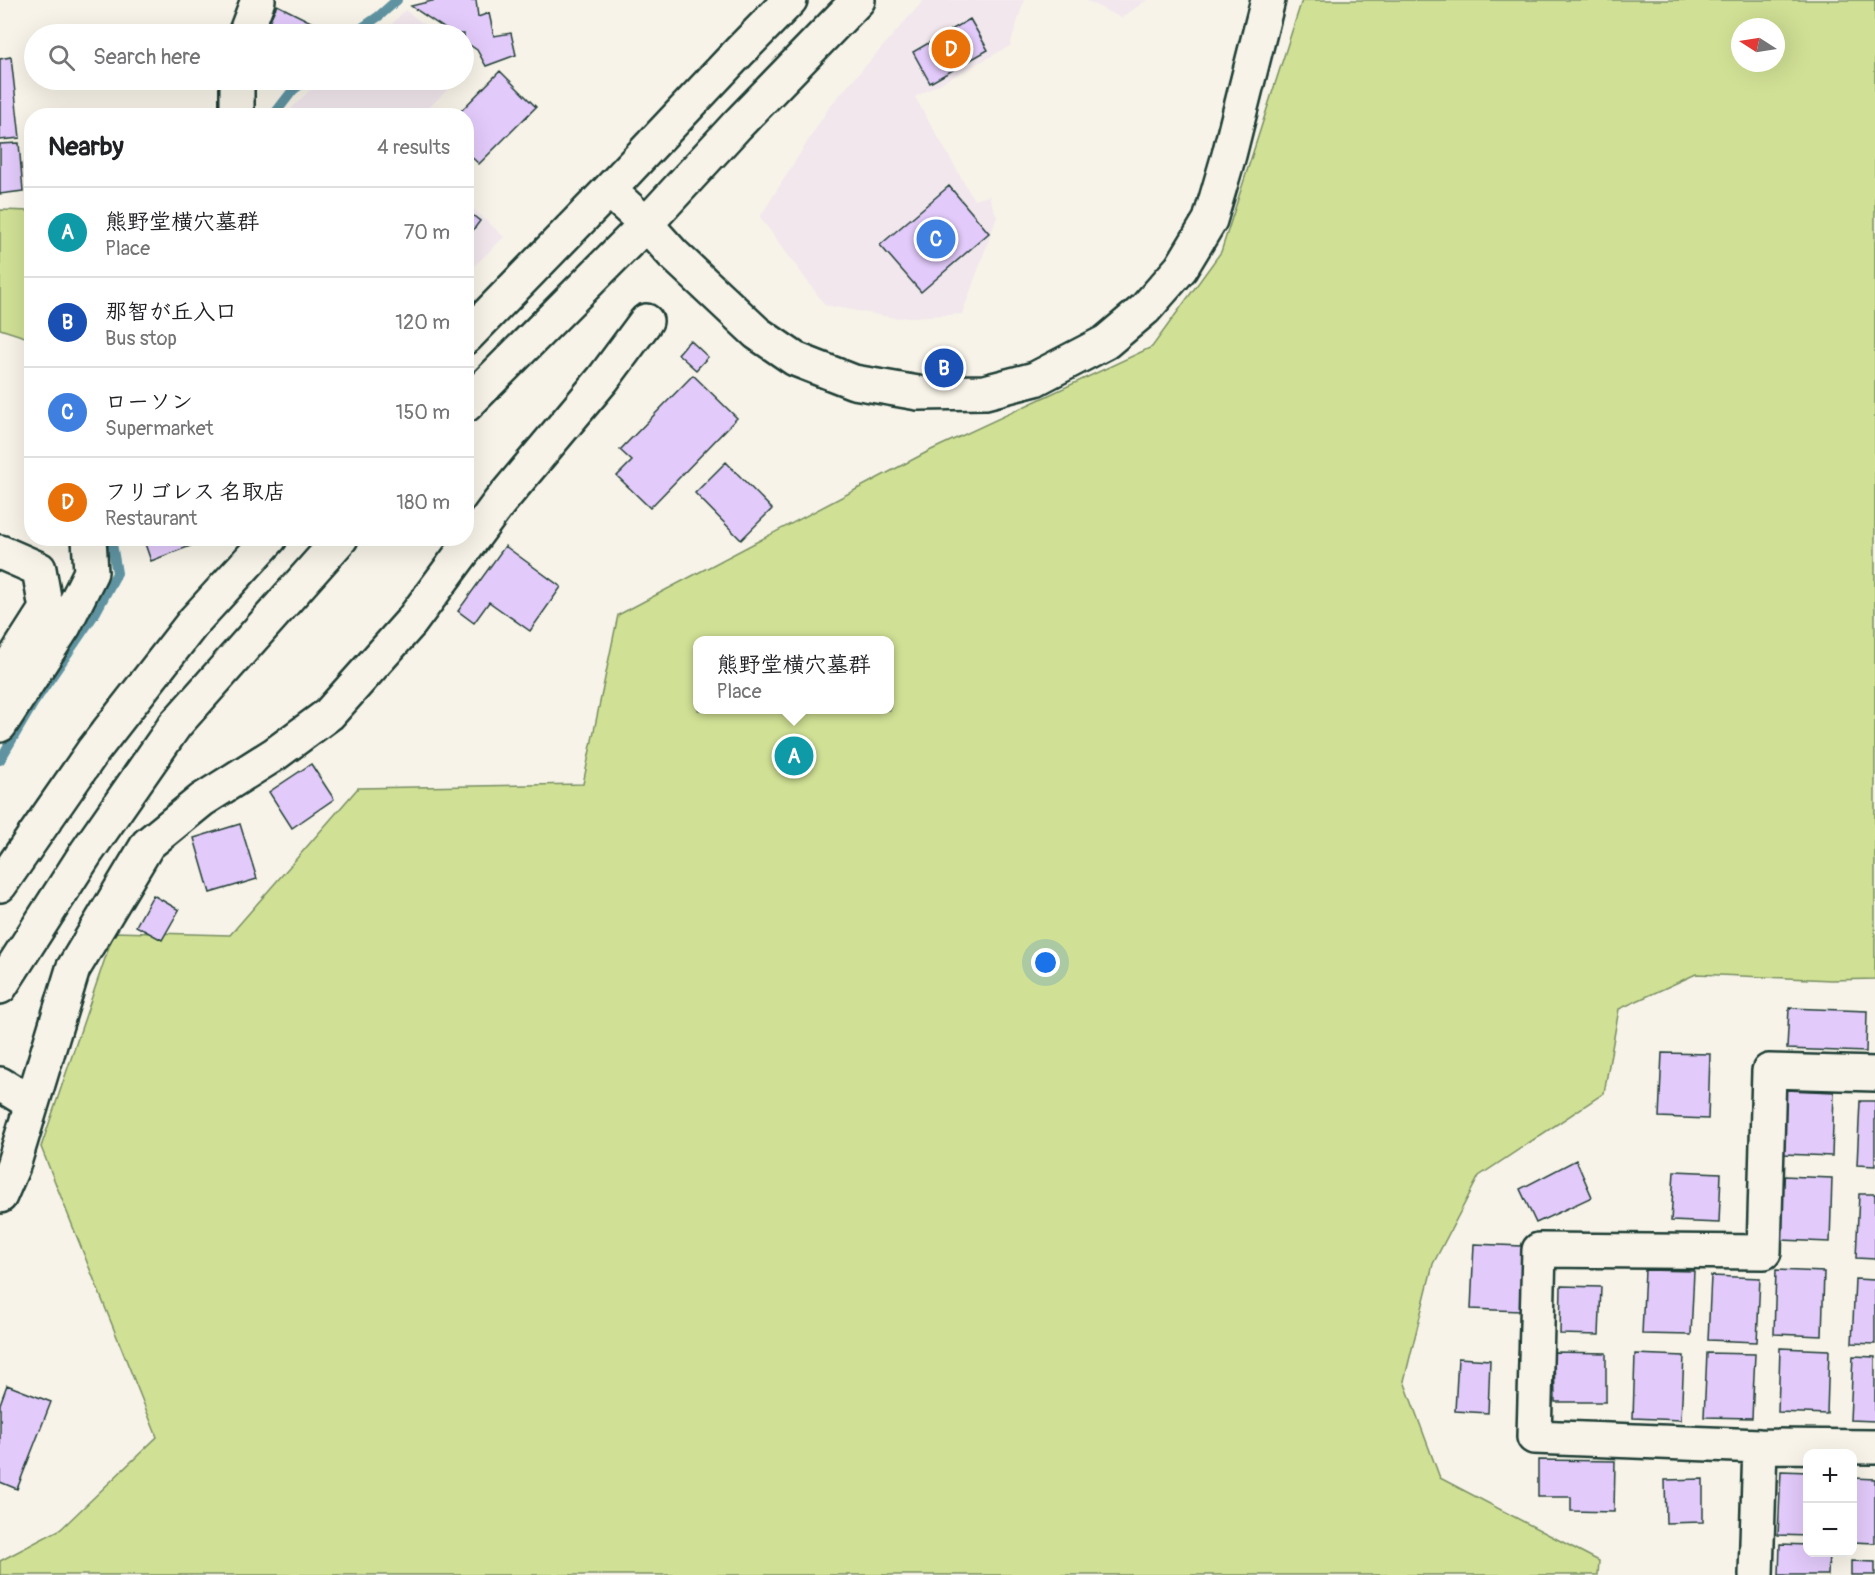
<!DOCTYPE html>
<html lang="en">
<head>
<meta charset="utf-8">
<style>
  :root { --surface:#fff; --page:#f6f6f6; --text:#202124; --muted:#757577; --line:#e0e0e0; --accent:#d93025 }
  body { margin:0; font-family:Pangolin,"Klee One",sans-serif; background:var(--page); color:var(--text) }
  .controls { position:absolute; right:18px; bottom:18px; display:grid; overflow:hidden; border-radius:12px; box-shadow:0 6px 24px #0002 }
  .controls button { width:54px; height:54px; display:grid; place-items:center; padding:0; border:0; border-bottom:2px solid var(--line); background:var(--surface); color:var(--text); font:30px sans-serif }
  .compass { position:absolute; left:1731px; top:18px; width:54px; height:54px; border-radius:50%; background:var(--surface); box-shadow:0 6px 24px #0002; rotate:282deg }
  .you { position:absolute; left:1046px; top:963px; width:21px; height:21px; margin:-15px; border:4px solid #fff; border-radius:50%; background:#1a73e8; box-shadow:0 0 0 9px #1a73e833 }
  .badge { display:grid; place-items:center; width:39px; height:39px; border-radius:50%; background:var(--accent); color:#fff; font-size:20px; font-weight:700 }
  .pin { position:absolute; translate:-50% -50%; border:3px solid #fff; box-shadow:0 2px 6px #0006 }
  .popup { position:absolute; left:693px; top:636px; width:201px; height:78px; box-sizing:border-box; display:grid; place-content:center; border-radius:12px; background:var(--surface); filter:drop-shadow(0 2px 4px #0005); font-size:20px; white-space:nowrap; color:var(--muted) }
  .popup b { font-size:22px; color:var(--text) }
  .popup::after { content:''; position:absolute; left:50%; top:100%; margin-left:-12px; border:12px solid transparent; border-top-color:var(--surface) }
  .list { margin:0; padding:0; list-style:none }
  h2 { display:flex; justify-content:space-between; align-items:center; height:78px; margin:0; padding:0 24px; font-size:26px }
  h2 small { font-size:20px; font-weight:400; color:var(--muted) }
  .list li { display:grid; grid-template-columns:39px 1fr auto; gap:18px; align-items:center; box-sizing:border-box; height:90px; padding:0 24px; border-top:2px solid var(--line) }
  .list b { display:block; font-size:22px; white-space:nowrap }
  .list p { margin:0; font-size:20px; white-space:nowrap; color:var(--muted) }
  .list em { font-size:20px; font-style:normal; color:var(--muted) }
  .icon { flex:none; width:33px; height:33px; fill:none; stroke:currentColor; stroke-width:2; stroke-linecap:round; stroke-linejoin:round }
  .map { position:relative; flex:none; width:1875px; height:1575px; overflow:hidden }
  .search { position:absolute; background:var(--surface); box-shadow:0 6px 24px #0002; left:24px; top:24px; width:450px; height:66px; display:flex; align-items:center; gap:15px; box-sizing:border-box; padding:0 21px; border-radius:33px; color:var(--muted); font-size:22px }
  .panel { position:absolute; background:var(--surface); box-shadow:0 6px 24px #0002; left:24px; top:108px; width:450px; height:438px; border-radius:24px }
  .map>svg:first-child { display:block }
  .built { fill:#f1e7ed }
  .green { fill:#d0e094; stroke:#788e64; stroke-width:1.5; fill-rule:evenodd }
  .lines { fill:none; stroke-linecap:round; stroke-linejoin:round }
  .stream { stroke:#5e93a1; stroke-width:10 }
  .building { fill:#e2cafa; stroke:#1f3d34; stroke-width:1.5 }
  .minor-casing { stroke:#1f3d34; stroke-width:38 }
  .minor { stroke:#f7f3e8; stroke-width:33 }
</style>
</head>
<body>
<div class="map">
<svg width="1875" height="1575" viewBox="0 0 1875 1575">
  <rect width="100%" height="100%" fill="#f7f3e8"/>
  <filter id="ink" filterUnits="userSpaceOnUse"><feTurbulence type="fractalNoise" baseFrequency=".0167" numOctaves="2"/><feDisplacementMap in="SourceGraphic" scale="12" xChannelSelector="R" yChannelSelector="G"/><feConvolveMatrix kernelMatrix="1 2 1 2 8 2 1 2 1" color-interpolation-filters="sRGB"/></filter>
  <g filter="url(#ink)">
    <path class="built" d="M924,0H1024L1010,46L915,97L974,200L989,196L997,217L962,314L895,318L825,305L760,217L830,106Z
      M1085,0H1147L1121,18Z
      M405,10L437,34H383Z
      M327,80H457L422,115H285L309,91Z
      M466,202L504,237L467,273H466Z"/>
    <path class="green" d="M1302,0H1875V979L1831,980L1696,974L1619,1009L1604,1093L1479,1176L1433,1264L1404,1381L1440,1478L1599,1561L1598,1575H0V1561L61,1529L157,1437L41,1147L114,932L230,935L358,788L583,784L618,615L929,451L1152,347L1221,252ZM1740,27H1776V63H1740ZM698,640H890V710H698Z
      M0,210L31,211V339L0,329Z"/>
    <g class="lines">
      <path class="stream" d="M353,34L379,16L397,0
        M273,116L293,90L306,80
        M0,760L33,704L96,612L117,573L111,538"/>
    </g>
    <path class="building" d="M436,0H476L478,17L489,13L494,36L511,33L516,55L486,66L477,50L464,41V34H453L411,6Z
      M277,5L317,25L312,34H263Z
      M970,19L988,50L930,83L913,52Z
      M11,57L20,138L0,140V59Z
      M500,71L536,107L479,164L466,152V116H456Z
      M19,143L23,191L0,194V144Z
      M949,186L989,233L921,292L880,245Z
      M466,210L480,221L471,233L466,229Z
      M690,340L708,357L696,370L678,354Z
      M693,375L737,418L650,508L617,476L632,461L620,450Z
      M726,462L772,509L741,540L695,493Z
      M143,538H211L151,561Z
      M505,546L561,587L530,631L489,602L474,623L458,611Z
      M311,764L334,799L292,828L269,792Z
      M240,824L257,879L210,893L194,838Z
      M153,895L179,910L162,940L136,926Z
      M1789,1008L1867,1011L1866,1052L1787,1049Z
      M1662,1053L1710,1054L1708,1119L1659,1117Z
      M1786,1090L1834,1092L1832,1156L1783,1154Z
      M1860,1101H1875V1166L1857,1165Z
      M1576,1160L1592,1197L1536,1223L1520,1189Z
      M1674,1171L1721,1173L1719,1223L1671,1221Z
      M1783,1176L1832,1178L1830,1242L1781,1240Z
      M1859,1194H1875V1259L1856,1258Z
      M1474,1244L1522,1246L1520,1311L1471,1309Z
      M1645,1270L1694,1271L1691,1335L1642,1334Z
      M1776,1270L1824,1272L1822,1336L1774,1334Z
      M1711,1276L1760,1278L1757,1342L1708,1340Z
      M1855,1279L1875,1280V1344L1852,1343Z
      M1561,1286L1601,1287L1599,1335L1560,1334Z
      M1780,1348L1829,1350L1827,1414L1778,1412Z
      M1554,1352L1606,1353V1402H1555Z
      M1707,1353L1755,1354L1752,1418L1704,1417Z
      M1635,1354L1684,1356L1681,1420L1633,1418Z
      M1853,1356L1875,1357V1421L1850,1420Z
      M1458,1358L1490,1360L1488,1413L1455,1411Z
      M7,1385L51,1402L17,1489L0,1482V1404Z
      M1538,1460L1615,1461L1614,1512L1571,1511V1497H1538Z
      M1781,1471L1808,1472V1536L1778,1535Z
      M1854,1478L1875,1479V1543L1852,1542Z
      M1703,1479V1522L1666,1523L1665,1480Z
      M1780,1544L1808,1545V1552H1829L1828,1575H1779Z
      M1851,1561L1875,1562V1575H1851Z"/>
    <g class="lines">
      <defs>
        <path id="minor" d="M245,34L258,0
          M237,80V116
          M609,190L646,224L673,254L757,333L795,359L854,382L918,393L985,392L1035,379L1106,342L1145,309L1181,268L1210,220L1229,155L1268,0
          M466,337L609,190L739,52L790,0
          M466,405L646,224L737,125L858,0
          M0,552L39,569L46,609L0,681
          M0,725L64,626L91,572L89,538
          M0,885L93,751L195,620L270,538
          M0,987L86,853L175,725L341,538
          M1875,1074L1769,1071L1764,1252L1539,1250L1534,1437L1760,1446L1875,1447
          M0,1084L31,1103
          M0,1196L13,1166L73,969L148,844L202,800L275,754L329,714L411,622L499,503L603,379L646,321
          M1756,1575L1760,1446"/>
      </defs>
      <use href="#minor" class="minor-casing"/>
      <use href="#minor" class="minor"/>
    </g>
  </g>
</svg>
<div class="controls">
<button>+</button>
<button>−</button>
</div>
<svg class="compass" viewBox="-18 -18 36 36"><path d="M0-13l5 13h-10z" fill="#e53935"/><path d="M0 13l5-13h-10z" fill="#757577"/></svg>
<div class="you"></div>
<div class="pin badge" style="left:794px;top:756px;background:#0f9aa8">A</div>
<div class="popup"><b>熊野堂横穴墓群</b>Place</div>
<div class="pin badge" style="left:944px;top:368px;background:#1a4fb4">B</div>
<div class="pin badge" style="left:936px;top:239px;background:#3f7fe0">C</div>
<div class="pin badge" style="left:951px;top:49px;background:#e8710a">D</div>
<div class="search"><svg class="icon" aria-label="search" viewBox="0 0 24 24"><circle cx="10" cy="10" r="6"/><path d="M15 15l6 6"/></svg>Search here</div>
<section class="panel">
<h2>Nearby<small>4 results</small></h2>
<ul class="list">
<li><span class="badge" style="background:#0f9aa8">A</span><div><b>熊野堂横穴墓群</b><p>Place</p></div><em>70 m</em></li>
<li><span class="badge" style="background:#1a4fb4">B</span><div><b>那智が丘入口</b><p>Bus stop</p></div><em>120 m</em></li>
<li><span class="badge" style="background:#3f7fe0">C</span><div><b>ローソン</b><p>Supermarket</p></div><em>150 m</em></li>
<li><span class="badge" style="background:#e8710a">D</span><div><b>フリゴレス 名取店</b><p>Restaurant</p></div><em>180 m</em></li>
</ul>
</section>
</div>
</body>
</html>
